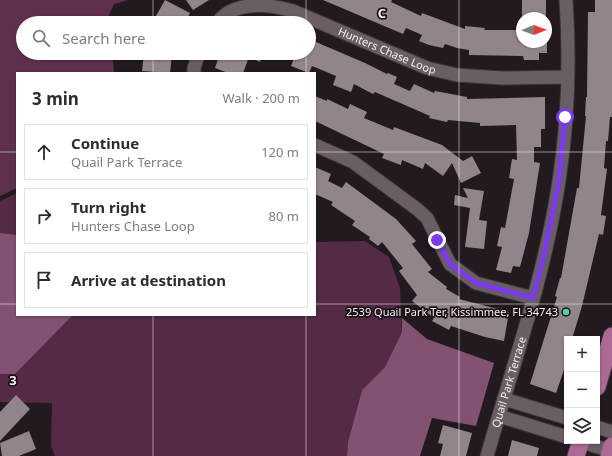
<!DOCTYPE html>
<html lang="en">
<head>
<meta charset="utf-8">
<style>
  :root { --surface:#fff; --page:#f2f2f3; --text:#2b2b33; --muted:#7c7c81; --line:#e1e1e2 }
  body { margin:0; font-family:"Noto Sans",sans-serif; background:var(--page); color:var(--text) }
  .controls { position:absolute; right:12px; bottom:12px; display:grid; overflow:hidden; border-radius:0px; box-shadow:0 1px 3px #0004 }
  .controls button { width:36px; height:36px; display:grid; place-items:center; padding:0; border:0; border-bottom:1px solid var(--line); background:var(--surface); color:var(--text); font:20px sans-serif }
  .compass { position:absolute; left:516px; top:12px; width:36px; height:36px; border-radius:50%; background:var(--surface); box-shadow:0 1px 3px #0004; rotate:89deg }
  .stop { position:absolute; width:12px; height:12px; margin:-9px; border:3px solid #7c3aed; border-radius:50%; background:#fff }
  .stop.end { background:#7c3aed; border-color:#fff; box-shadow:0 1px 4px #0008 }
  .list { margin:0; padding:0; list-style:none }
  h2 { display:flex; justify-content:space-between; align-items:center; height:52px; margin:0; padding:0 16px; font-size:17px }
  h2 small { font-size:13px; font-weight:400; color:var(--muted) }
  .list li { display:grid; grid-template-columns:26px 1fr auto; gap:12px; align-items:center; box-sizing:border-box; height:56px; margin:0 8px 8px; padding:0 8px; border:1px solid var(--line); border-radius:0px }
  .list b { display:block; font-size:15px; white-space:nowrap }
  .list p { margin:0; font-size:13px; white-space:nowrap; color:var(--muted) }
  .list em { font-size:13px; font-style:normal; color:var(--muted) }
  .icon { flex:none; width:22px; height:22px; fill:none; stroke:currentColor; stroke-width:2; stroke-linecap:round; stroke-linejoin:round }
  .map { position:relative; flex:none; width:612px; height:456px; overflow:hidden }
  .search { position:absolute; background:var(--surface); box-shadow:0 1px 3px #0004; left:16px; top:16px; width:300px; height:44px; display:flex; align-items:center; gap:10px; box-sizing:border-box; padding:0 14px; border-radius:22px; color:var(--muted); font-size:15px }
  .panel { position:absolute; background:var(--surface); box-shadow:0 1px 3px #0004; left:16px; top:72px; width:300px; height:244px; border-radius:0px }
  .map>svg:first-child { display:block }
  .green { fill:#552a46 }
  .forest { fill:#5e304e }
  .water { fill:#835171 }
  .building { fill:#91848b }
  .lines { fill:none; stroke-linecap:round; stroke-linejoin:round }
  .minor-casing { stroke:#3b3438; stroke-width:15 }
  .major-casing { stroke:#3b3438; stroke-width:19 }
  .minor { stroke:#6a5e65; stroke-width:13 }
  .major { stroke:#aa6a93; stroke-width:17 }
  .route { stroke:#7c3aed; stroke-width:5 }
  .grid { fill:none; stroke:#f5eef2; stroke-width:1; stroke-opacity:0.55 }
  .poi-dot { fill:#4bd49b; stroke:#1a1116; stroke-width:1.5 }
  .labels { text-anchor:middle; stroke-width:3.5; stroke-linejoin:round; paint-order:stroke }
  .street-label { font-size:11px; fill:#f5eef2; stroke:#1a1116 }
  .poi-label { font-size:11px; fill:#f5eef2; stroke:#1a1116; text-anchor:end }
  .grid-label { font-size:13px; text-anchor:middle; font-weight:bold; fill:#f5eef2; stroke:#1a1116; stroke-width:3.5; stroke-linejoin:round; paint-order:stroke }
</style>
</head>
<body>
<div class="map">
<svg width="612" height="456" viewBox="0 0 612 456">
  <rect width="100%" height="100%" fill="#231a1f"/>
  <path class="green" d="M17,193V235L0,233V201Z
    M365,241L389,257L400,288L402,332L385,367L362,390L348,442L347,456H55L51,446L52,403L0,402V374H15L73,315H315V242Z"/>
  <path class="forest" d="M0,0H128L114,4L108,17V23H23V53H112L114,73H17V188L0,196Z"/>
  <path class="water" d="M0,233L17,235V315H73L15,374H0Z
    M402,318L427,339L494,363L476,426L432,418L420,456H347L348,442L362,390L385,367L402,332Z"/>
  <path class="building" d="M165,0L190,13L185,23H169L156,16Z
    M186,0H209L193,10Z
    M323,0H392L391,2L421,16L422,13L465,29V26L485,28L484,30H522V42H547V53H539V60H524L523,56L469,55V50L457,48L445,44L443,48L429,45L419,41L422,35L406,28L403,34Z
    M522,0H546V18H522Z
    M595,0H612V117H610L608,141H606L604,168L607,169L601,215L606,216L603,235L599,234L582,306L572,339H567V371L564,370L556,393L530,384L557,297L555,296L560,278H561L577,188H579L586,116H585L586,97H587L588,12H595Z
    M309,39L365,63L387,74L388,73L397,77L394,84L410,91L414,84L434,93L435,91L467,97V99L545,97V129H541V147H534V162L540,163L529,233L520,267L513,266L511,273L496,270L502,247L497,246L501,227L505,228L514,179L509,178L512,159L517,160L516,125L480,126V123L448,120L447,122L429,118L430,116L375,92L373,94L354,84L351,92L333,85L336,76L312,66L309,73L291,66L296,53H309Z
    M144,53L172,55L170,73L142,71Z
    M220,53H264L260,62L249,57L243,73H228L215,68Z
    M315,96L327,101V99L348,109L350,104L367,112L364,118L393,130L394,127L442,145L463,161L472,156L481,173L461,183L452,163L443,176L425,163L423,169L402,160L401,165L382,158L384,154L315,121Z
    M315,167L331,174L328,181L342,188L346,182L396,219L416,241L412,244L432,269L428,272L447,287L446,289L460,297L459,299L509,312L504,341L485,337L451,326L449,330L432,321L434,318L412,301L417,295L399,271L403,268L382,242L378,246L369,239L370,237L352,225L355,221L331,205L333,202L315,194Z
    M463,188L484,191L479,220L487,221L484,249L465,247L470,208L454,205L455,195L468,198Z
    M16,395L30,409L0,441V412Z
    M443,425L472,433L466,456H440L443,444L438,443Z
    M29,431L36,449L19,456H2L0,443Z
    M512,440L539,448L537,456H508Z"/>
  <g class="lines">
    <defs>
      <g id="minor">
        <path id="s1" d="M217,23C234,0 269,4 293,11L427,68L457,75L502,78L567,77"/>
        <path d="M194,73V68L199,53"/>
        <path d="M315,145L353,162L417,209L427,218L450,264L476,283L533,298"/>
        <path d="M504,399L567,418"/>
        <path d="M499,416L567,437"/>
        <path d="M597,427L612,432"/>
        <path d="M579,441L611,451"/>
        <path id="s2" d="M487,456C513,365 545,275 559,181C568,122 570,59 566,0"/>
      </g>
      <path id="major" d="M597,387L612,336
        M576,456L581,441
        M609,456L612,446"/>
    </defs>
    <use href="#minor" class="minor-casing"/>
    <use href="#major" class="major-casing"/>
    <use href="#minor" class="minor"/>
    <use href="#major" class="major"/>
  </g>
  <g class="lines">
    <path class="route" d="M437,240L450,264L476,283L533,298L544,255L559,181L565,117"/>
  </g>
  <path class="grid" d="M153,0V23M306,0V23M459,0V456M153,53V73M306,53V73M0,152H17M315,152H612M0,304H17M315,304H612M153,315V456M306,315V456"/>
  <circle class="poi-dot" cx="566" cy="312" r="4"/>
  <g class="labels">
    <g class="street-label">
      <text dy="4" stroke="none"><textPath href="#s1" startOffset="184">Hunters Chase Loop</textPath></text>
      <text dy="4" stroke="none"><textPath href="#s2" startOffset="77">Quail Park Terrace</textPath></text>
    </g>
    <g class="poi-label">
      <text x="558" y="316">2539 Quail Park Ter, Kissimmee, FL 34743</text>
    </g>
  </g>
  <g class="grid-label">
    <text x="382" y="18">C</text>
    <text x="13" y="385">3</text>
  </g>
</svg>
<div class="controls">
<button>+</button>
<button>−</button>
<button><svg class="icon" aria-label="layers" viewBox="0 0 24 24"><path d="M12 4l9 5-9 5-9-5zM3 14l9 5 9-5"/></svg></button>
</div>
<svg class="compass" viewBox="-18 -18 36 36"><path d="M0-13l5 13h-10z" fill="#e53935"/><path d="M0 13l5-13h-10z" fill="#7c7c81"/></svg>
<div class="stop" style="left:565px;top:117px"></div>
<div class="stop end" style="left:437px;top:240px"></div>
<div class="search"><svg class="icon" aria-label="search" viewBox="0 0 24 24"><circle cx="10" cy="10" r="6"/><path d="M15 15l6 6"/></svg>Search here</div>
<section class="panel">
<h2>3 min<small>Walk · 200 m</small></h2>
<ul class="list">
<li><svg class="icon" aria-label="ahead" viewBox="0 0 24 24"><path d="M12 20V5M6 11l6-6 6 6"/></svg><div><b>Continue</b><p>Quail Park Terrace</p></div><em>120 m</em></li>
<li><svg class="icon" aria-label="right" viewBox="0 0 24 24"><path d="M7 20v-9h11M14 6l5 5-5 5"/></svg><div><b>Turn right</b><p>Hunters Chase Loop</p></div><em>80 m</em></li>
<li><svg class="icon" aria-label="arrive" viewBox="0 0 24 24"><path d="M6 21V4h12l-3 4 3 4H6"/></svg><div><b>Arrive at destination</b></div></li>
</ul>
</section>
</div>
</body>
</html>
